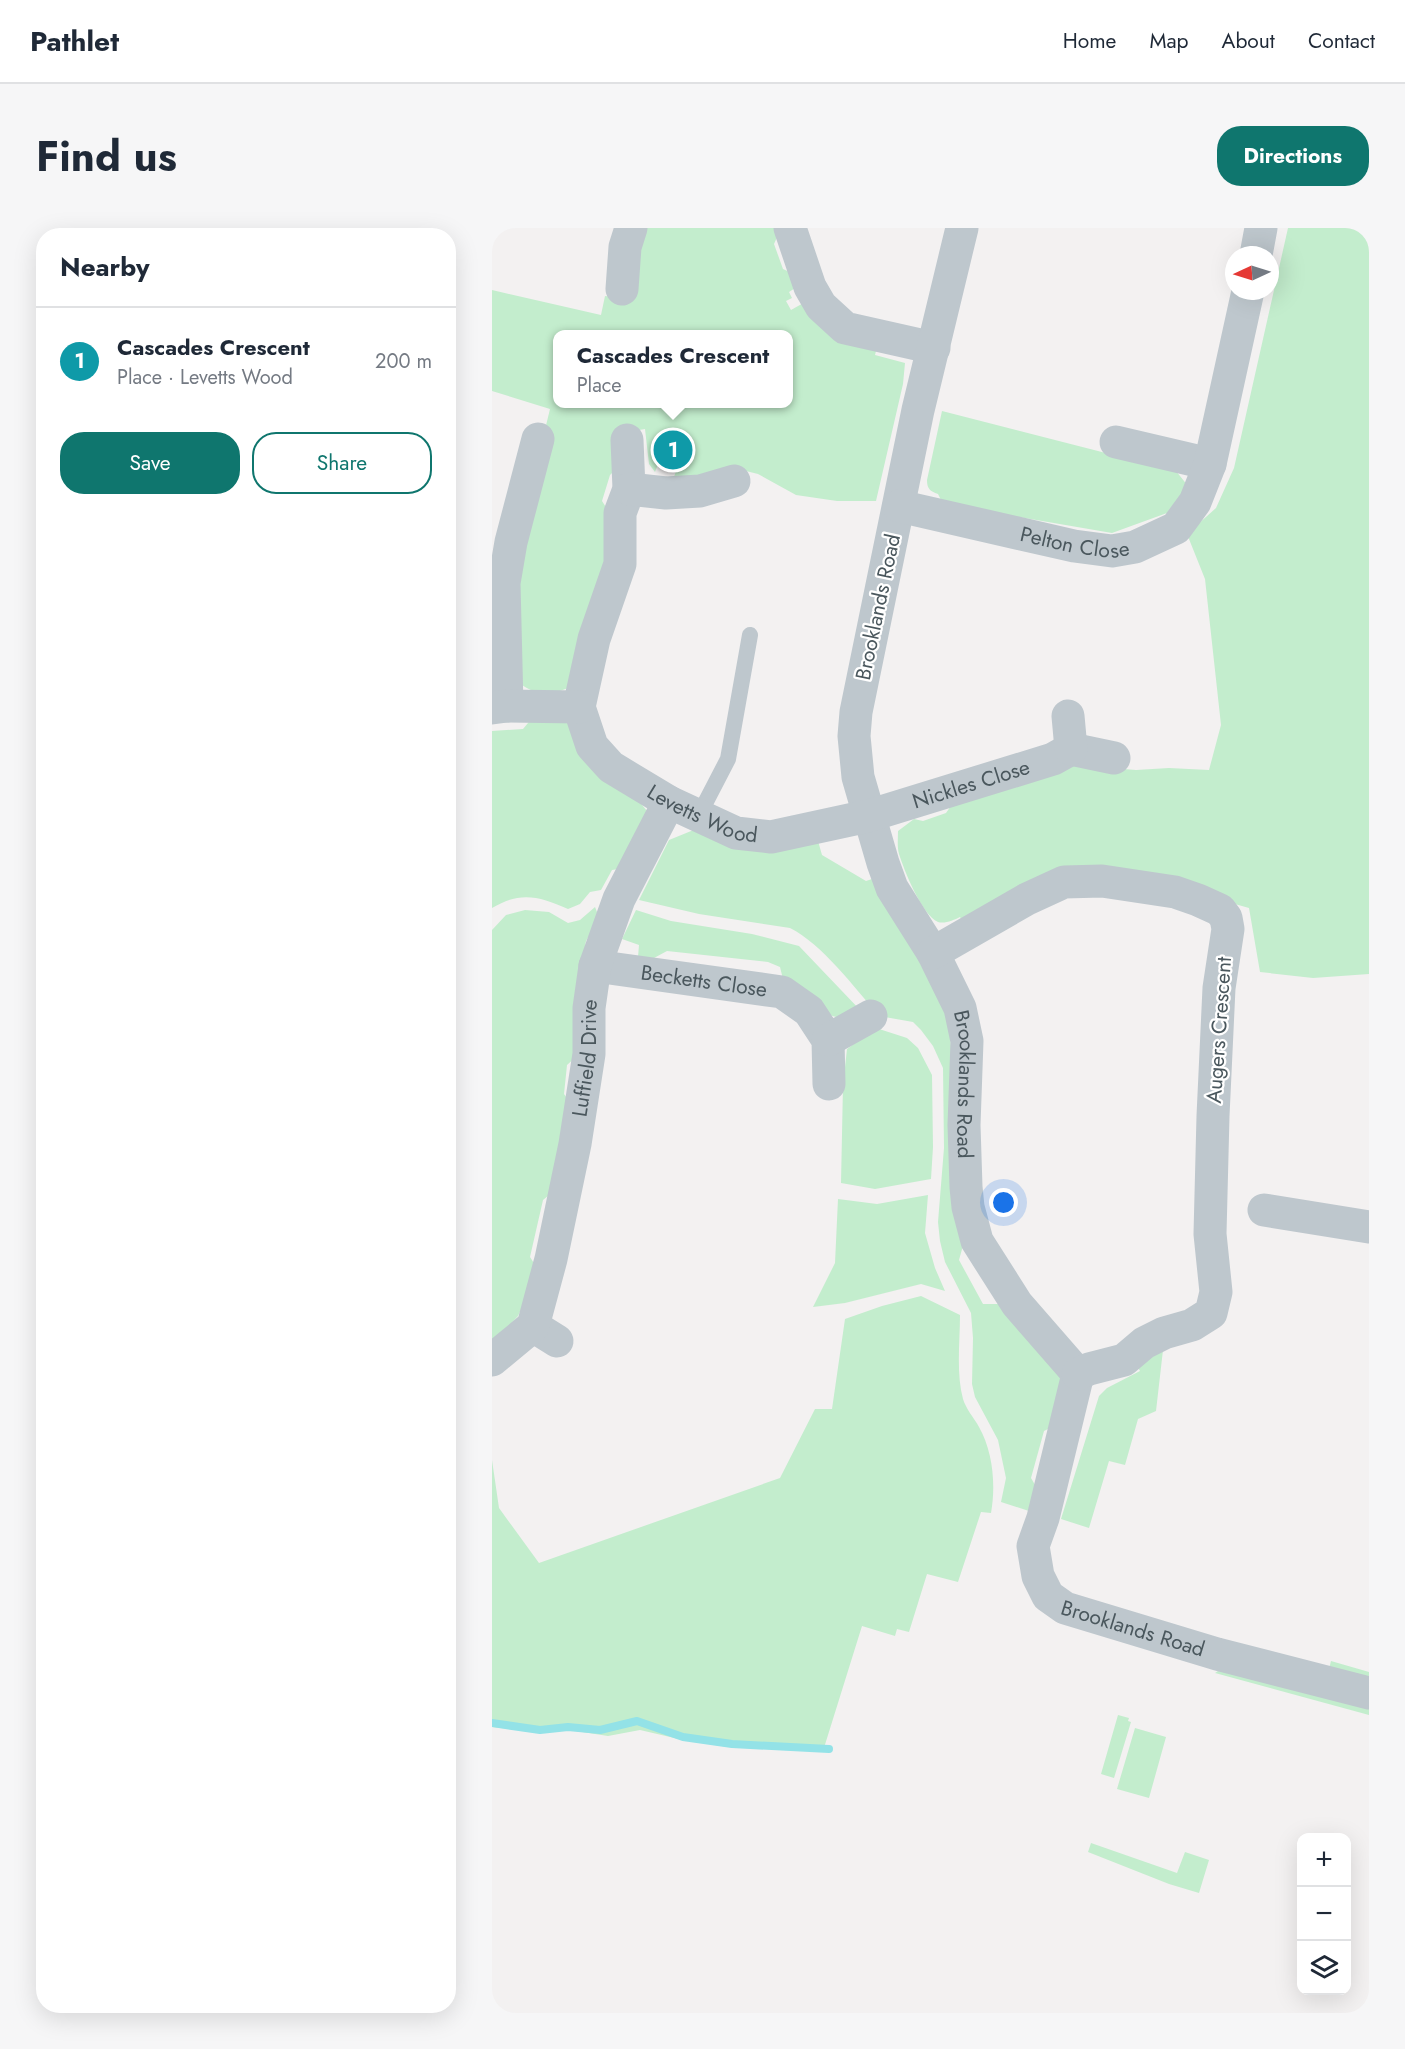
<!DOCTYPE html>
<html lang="en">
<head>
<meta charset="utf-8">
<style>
  :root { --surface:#fff; --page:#f6f6f7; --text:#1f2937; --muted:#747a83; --line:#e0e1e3; --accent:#0f766e }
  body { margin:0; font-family:Jost,sans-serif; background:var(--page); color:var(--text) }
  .controls { position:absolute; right:18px; bottom:18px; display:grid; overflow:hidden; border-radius:12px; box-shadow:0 6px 24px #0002 }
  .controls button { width:54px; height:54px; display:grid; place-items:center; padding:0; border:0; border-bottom:2px solid var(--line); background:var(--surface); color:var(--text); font:30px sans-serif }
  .compass { position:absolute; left:733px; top:18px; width:54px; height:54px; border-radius:50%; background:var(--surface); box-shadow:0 6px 24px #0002; rotate:266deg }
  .you { position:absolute; left:512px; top:975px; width:21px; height:21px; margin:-15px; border:4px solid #fff; border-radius:50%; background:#1a73e8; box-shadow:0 0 0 9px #1a73e833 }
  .badge { display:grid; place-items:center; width:39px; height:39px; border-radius:50%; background:var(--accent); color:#fff; font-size:20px; font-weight:700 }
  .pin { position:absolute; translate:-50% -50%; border:3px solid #fff; box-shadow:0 2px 6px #0006 }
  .popup { position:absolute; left:61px; top:102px; width:240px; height:78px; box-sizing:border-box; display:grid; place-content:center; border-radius:12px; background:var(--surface); filter:drop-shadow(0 2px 4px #0005); font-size:20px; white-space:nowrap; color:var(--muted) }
  .popup b { font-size:22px; color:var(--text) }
  .popup::after { content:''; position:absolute; left:50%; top:100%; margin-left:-12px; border:12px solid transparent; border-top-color:var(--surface) }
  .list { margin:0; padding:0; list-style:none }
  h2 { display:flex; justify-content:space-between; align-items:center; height:78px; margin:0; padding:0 24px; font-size:26px }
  h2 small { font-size:20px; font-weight:400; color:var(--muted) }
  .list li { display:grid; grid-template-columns:39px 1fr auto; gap:18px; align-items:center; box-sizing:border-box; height:108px; padding:0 24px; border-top:2px solid var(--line) }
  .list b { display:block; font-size:22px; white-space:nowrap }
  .list p { margin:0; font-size:20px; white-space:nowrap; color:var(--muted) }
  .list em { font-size:20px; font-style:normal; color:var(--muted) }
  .actions { display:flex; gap:12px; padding:18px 24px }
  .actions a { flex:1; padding:14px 0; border:2px solid var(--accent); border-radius:24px; text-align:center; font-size:21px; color:var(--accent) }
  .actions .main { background:var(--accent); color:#fff }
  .icon { flex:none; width:33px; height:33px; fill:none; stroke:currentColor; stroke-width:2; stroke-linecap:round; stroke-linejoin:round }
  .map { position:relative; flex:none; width:877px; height:1785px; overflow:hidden; border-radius:24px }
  header { display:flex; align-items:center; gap:36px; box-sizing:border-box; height:84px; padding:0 30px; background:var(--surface); border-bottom:2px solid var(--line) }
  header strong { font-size:28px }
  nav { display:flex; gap:33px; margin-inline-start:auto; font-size:21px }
  .intro { display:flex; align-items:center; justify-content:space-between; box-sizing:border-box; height:144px; padding:0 36px }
  h1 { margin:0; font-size:42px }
  .button { padding:15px 27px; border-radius:24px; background:var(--accent); color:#fff; font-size:21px; font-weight:700 }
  main { display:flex; gap:36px; padding:0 36px }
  aside { flex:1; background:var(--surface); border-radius:24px; box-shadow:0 6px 24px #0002 }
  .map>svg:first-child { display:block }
  .green { fill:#c3edcd; fill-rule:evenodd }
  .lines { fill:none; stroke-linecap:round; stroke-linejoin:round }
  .stream { stroke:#93e2e7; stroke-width:8 }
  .lane { stroke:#bec7cd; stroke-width:16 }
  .street { stroke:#bec7cd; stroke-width:33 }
  .labels { text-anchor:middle; stroke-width:4.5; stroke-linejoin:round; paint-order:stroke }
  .street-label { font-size:21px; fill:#4a575d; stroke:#fff }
</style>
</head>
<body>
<header>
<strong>Pathlet</strong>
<nav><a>Home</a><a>Map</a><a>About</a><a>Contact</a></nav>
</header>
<div class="intro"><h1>Find us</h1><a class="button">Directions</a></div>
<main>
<aside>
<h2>Nearby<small></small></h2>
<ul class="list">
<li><span class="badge" style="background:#0f9aa8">1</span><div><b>Cascades Crescent</b><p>Place · Levetts Wood</p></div><em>200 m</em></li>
</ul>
<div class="actions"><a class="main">Save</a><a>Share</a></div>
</aside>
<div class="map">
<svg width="877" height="1785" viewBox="0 0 877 1785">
  <rect width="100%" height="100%" fill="#f3f1f1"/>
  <path class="green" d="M152,0H289L282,16L291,41L304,47L308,57L297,64L300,70L294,73L299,82L315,73L385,119L383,127L413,135L411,156L384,273H345L304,267L266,246L246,241L181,252L193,217L176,210L163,244L157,236L153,201L124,206L128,237L118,247L110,273L117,284L118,333L79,459C57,467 50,470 30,457L23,325L58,181L0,163V62L109,87L113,68L138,71ZM66,106H296V176H66Z
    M796,0H877V746L821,750L768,744L757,680L620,641L472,696L468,689C462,692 453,696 446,694C430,687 412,642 407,626C405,619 406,610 406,603L422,591L431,593L454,585L463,572L581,537L644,542L677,540L717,542L729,497L713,351L695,306L724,280L742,240Z
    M450,183L684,243L696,258L675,285L620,305L451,276L446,266C438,263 435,261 435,252Z
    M41,489L80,491L155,583L132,640L120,642L109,662L98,664L88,676L76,681C47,668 28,663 0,680V503L31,501Z
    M209,599L326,613L330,627L374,653L383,650L457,790L472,1014L467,1032L491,1076H508L569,1140L566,1196L552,1203L539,1250L546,1262L540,1284L509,1274L514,1250L506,1212L483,1169L480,1156L481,1110L479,1085L453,1034L448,1013L446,994L452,920L451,840L441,818L429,802L421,794L387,788C363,760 330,716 298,700L207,686L147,672L177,612Z
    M103,679L107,689L94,713L89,739L86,827L75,837L72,866L80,877L62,963L51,972L38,1029L45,1040L44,1050L26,1088L0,1116V702L14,687L33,682L57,684L76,695L88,692Z
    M144,682L179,693L260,706L307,718L370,784L354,792L334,786L291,751L288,739L276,734L175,723L162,730L146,729L147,717L130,711Z
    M384,800L415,810L426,820L440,847L441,919L439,951L383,961L349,955L351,857L355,821Z
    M436,967L433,1005L443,1040L453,1063L429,1056L353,1075L321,1079L343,1035L346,971L385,976Z
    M429,1068L468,1087C468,1114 464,1145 471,1171C474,1181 482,1190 487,1199C501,1224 504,1257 499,1285L489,1284L466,1354L435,1346L417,1404L405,1401L403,1408L370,1398L331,1523L236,1519L191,1512L148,1502L116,1508L77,1502L52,1505L0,1499V1232L7,1280L47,1335L288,1250L323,1181H340L353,1091L390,1078Z
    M671,1122L664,1183L646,1191L633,1237L617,1233L597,1300L569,1291L607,1168L615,1160L648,1143L644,1136Z
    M839,1433L877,1444V1452L837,1441Z
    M732,1439L877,1480V1487L723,1445Z
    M626,1487L637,1490L636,1493L639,1494L622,1550L609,1546Z
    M643,1500L674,1509L657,1570L625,1561Z
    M599,1615L685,1645L693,1624L717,1632L707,1665L677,1656L596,1624Z"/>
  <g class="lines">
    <path class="stream" d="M0,1495L48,1502L76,1499L108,1502L145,1493L191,1509L240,1516L337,1521"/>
    <path class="lane" d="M207,587L236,531L258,407"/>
    <g class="street">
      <path d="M298,0L318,59L329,78L353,100L442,120"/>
      <path id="s1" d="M470,0L426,182L364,484L362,508L366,549L391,635L400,660L441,725L468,780L475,813L472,897L474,959L476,979L485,1013L525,1076L586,1146L551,1290L541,1318L546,1348L556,1368L573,1380L725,1426L877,1465"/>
      <path d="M764,27L769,0"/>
      <path d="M130,61L133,19L139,0"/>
      <path id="s2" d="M135,212L137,261L128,285V336L102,411L87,479L100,518L119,539L177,574L244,605L279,609L376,588L561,531L579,521L622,530"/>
      <path d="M624,214L718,236"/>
      <path d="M137,261L174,265L208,263L242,253"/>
      <path id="s3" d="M407,278L582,318L620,323L643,319L684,300L703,274L718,236L756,63"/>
      <path d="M15,478L12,355L19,314L46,211"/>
      <path d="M0,480L15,478L87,479"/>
      <path d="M576,488L579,521"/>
      <path d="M441,725L535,671L572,654L610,653L683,664L706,672L728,682L734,690L736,701L727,760L721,888L718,1006L724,1064L719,1085L700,1097L672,1105L652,1115L632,1132L597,1141L586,1146"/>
      <path id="s4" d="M103,738L290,764L317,783L336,812L337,856"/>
      <path d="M336,812L379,788"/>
      <path d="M772,982L877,999"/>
      <path d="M41,1098L65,1113"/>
      <path id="s5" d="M0,1132L41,1098L59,1031L83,916L97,826V780L103,738L127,671L177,574"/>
    </g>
  </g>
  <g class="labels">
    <g class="street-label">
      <text dy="7" stroke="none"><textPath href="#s3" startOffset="180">Pelton Close</textPath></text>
      <text transform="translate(386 379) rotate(-78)" y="7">Brooklands Road</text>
      <text dy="7" stroke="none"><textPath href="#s2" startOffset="728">Nickles Close</textPath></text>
      <text dy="7" stroke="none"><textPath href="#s2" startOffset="448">Levetts Wood</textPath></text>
      <text dy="7" stroke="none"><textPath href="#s4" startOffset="110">Becketts Close</textPath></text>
      <text transform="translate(727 802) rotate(-86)" y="7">Augers Crescent</text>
      <text dy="7" stroke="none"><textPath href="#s5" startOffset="327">Luffield Drive</textPath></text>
      <text dy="7" stroke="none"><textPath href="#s1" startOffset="892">Brooklands Road</textPath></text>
      <text dy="7" stroke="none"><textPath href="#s1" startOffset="1540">Brooklands Road</textPath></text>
    </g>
  </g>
</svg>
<div class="controls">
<button>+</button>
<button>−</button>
<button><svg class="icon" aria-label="layers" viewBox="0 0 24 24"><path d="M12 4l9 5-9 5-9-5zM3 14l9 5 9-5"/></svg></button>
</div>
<svg class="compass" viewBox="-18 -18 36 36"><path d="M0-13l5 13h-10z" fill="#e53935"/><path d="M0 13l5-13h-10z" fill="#747a83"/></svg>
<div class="you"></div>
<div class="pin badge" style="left:181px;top:222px;background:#0f9aa8">1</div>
<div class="popup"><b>Cascades Crescent</b>Place</div>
</div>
</main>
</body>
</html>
